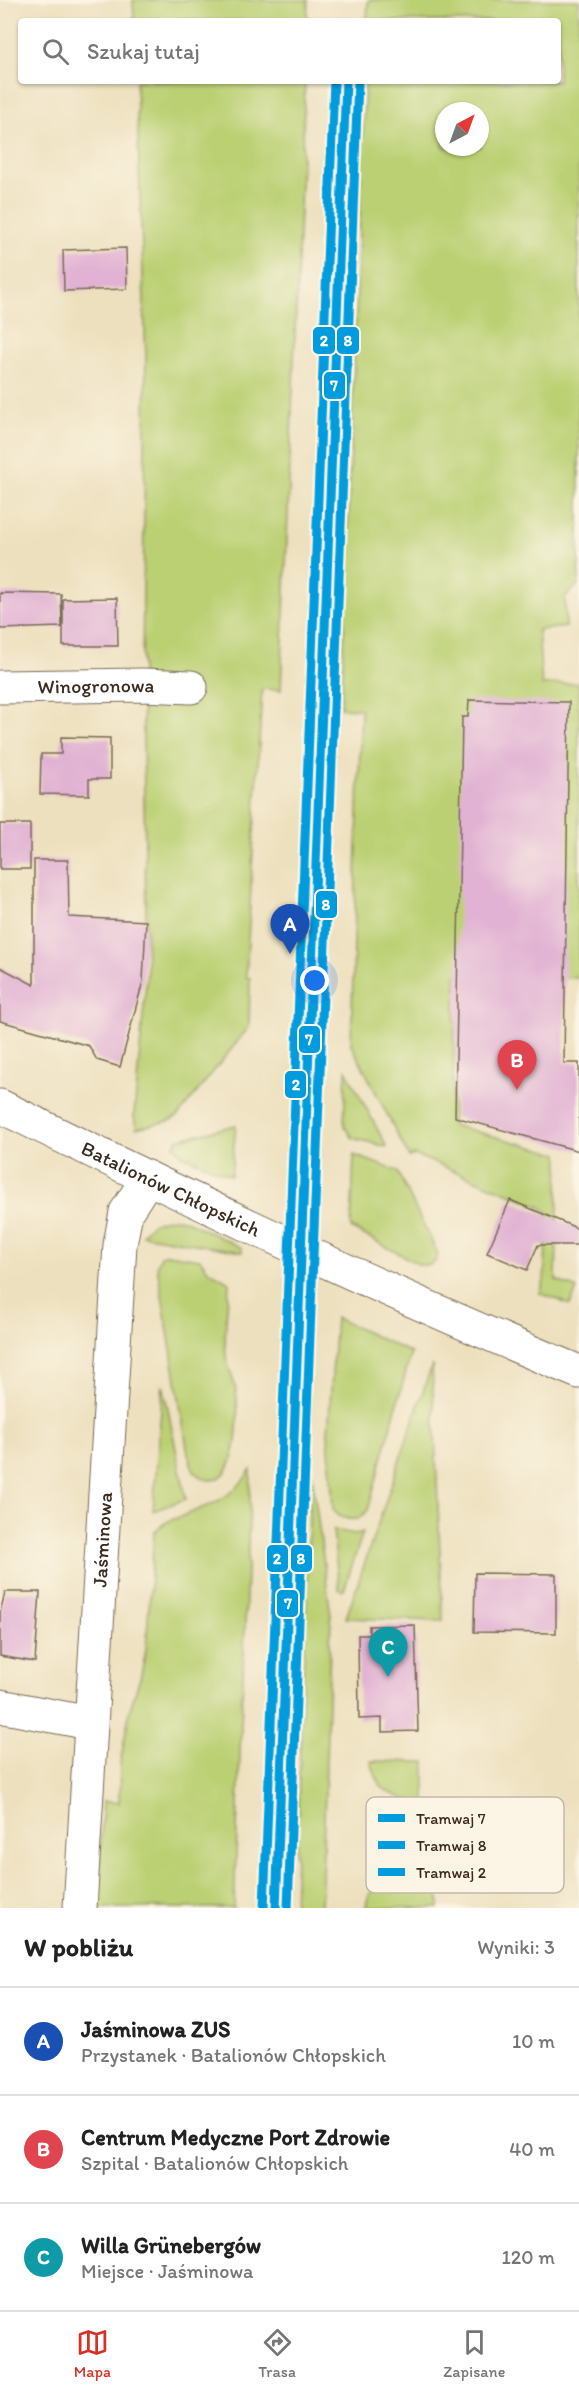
<!DOCTYPE html>
<html lang="pl">
<head>
<meta charset="utf-8">
<style>
  :root { --surface:#fff; --page:#f2f2f2; --text:#222; --muted:#767676; --line:#e0e0e0; --accent:#d93025 }
  body { margin:0; font-family:Itim,sans-serif; background:var(--page); color:var(--text) }
  .compass { position:absolute; left:435px; top:102px; width:54px; height:54px; border-radius:50%; background:var(--surface); box-shadow:0 2px 4px #0004; rotate:41deg }
  .you { position:absolute; left:315px; top:981px; width:21px; height:21px; margin:-15px; border:4px solid #fff; border-radius:50%; background:#1a73e8; box-shadow:0 0 0 9px #1a73e833 }
  .badge { display:grid; place-items:center; width:39px; height:39px; border-radius:50%; background:var(--accent); color:#fff; font-size:20px; font-weight:700 }
  .pin { position:absolute; translate:-50% -50px; filter:drop-shadow(0 2px 3px #0008) }
  .pin::after { content:''; position:absolute; top:32px; width:21px; height:18px; background:inherit; clip-path:polygon(0 0,100% 0,50% 100%) }
  .list { margin:0; padding:0; list-style:none }
  h2 { display:flex; justify-content:space-between; align-items:center; height:78px; margin:0; padding:0 24px; font-size:26px }
  h2 small { font-size:20px; font-weight:400; color:var(--muted) }
  .list li { display:grid; grid-template-columns:39px 1fr auto; gap:18px; align-items:center; box-sizing:border-box; height:108px; padding:0 24px; border-top:2px solid var(--line) }
  .list b { display:block; font-size:22px; white-space:nowrap }
  .list p { margin:0; font-size:20px; white-space:nowrap; color:var(--muted) }
  .list em { font-size:20px; font-style:normal; color:var(--muted) }
  .icon { flex:none; width:33px; height:33px; fill:none; stroke:currentColor; stroke-width:2; stroke-linecap:round; stroke-linejoin:round }
  .map { position:relative; flex:none; width:579px; height:1908px; overflow:hidden }
  .search { position:absolute; background:var(--surface); box-shadow:0 2px 4px #0004; left:18px; right:18px; top:18px; height:66px; display:flex; align-items:center; gap:15px; box-sizing:border-box; padding:0 21px; border-radius:6px; color:var(--muted); font-size:22px }
  .sheet { height:402px; background:var(--surface) }
  nav { display:flex; justify-content:space-around; align-items:center; box-sizing:border-box; height:84px; border-top:2px solid var(--line); background:var(--surface); font-size:16px; color:var(--muted) }
  nav a { display:grid; justify-items:center; gap:3px }
  nav .on { color:var(--accent) }
  .map>svg:first-child { display:block }
  .green { fill:#bbd073; stroke:#7b7d48; stroke-width:1.5; fill-rule:evenodd }
  .building { fill:#e1b2d3 }
  .lines { fill:none; stroke-linecap:round; stroke-linejoin:round }
  .street-casing { stroke:#796a56; stroke-width:35 }
  .secondary-casing { stroke:#796a56; stroke-width:35 }
  .street { stroke:#fff; stroke-width:33 }
  .secondary { stroke:#fff; stroke-width:33 }
  .tram-1-casing { stroke:#fcf5e5; stroke-width:14 }
  .tram-2-casing { stroke:#fcf5e5; stroke-width:14 }
  .tram-3-casing { stroke:#fcf5e5; stroke-width:14 }
  .tram-1 { stroke:#009cdd; stroke-width:9 }
  .tram-2 { stroke:#009cdd; stroke-width:9 }
  .tram-3 { stroke:#009cdd; stroke-width:9 }
  .labels { text-anchor:middle; stroke-width:5; stroke-linejoin:round; paint-order:stroke }
  .street-label { font-size:20px; fill:#3b2a1e; stroke:#fcf5e5 }
  .key { fill:#fcf5e5; stroke:#c2b8a9; stroke-width:1.5 }
  .key-label { font-size:16px; fill:#3b2a1e }
  .line-badge { stroke:#fcf5e5; stroke-width:2 }
  .badge-label { font-size:16px; text-anchor:middle; font-weight:bold; fill:#fff }
</style>
</head>
<body>
<div class="map">
<svg width="579" height="1908" viewBox="0 0 579 1908">
  <rect width="100%" height="100%" fill="#fcf5e5"/>
  <filter id="ink" filterUnits="userSpaceOnUse"><feTurbulence type="fractalNoise" baseFrequency=".0167" numOctaves="2"/><feDisplacementMap in="SourceGraphic" scale="12" xChannelSelector="R" yChannelSelector="G"/><feConvolveMatrix kernelMatrix="1 2 1 2 8 2 1 2 1" color-interpolation-filters="sRGB"/></filter>
  <filter id="wash" filterUnits="userSpaceOnUse"><feTurbulence type="fractalNoise" baseFrequency=".008" numOctaves="4" result="noise"/><feDisplacementMap in="SourceGraphic" scale="24" xChannelSelector="R" yChannelSelector="G"/><feGaussianBlur stdDeviation="1.35" result="paint"/><feColorMatrix in="noise" values="0 0 0 0 0 0 0 0 0 0 0 0 0 0 0 0 0 1.4 0 .05"/><feComposite in="paint" operator="in"/></filter>
  <g filter="url(#wash)">
    <rect width="100%" height="100%" fill="#ede0be"/>
    <path class="green" d="M133,0H308L307,21H134Z
      M368,0H579V584L565,597L566,627L538,630L542,685L579,683V978L456,975L452,1125L559,1154L556,1280L577,1289L570,1305L540,1293L544,1281L548,1213L539,1206L420,1157L414,1155L409,1157L351,1044L361,709L341,708L365,81H558V21H367ZM444,111H480V147H444Z
      M136,81H305L281,690L262,689L246,977L250,978L249,1027L178,1116L169,1121L136,1128L134,1116L147,972L142,675L146,359Z
      M346,1070L387,1147L353,1138L344,1126Z
      M236,1125L231,1176L182,1155L174,1146L178,1139Z
      M354,1155L397,1171L438,1254L436,1261L430,1265H420L351,1228Z
      M174,1218L187,1221L242,1248V1252L142,1235C151,1222 158,1220 174,1218Z
      M167,1254L200,1259L208,1270L229,1282C228,1305 223,1335 226,1356C228,1368 234,1379 236,1391C239,1411 241,1489 205,1479C193,1475 191,1464 188,1453L157,1265L161,1256Z
      M336,1318L411,1353L368,1510L358,1519C349,1520 337,1518 333,1509L328,1433Z
      M432,1365L443,1621L346,1618Z
      M163,1385L186,1499L153,1511Z
      M251,1469L234,1908H97L103,1801L119,1803L120,1764L130,1709L141,1675L146,1650L154,1532C162,1523 171,1520 182,1516C211,1505 235,1497 251,1469Z
      M311,1469L331,1616L321,1908H294Z
      M333,1530L355,1534L363,1532L344,1590L342,1591L339,1589Z
      M371,1761L425,1762V1849L437,1850L439,1908H366C367,1882 394,1877 414,1870L412,1801C384,1793 378,1789 371,1761Z"/>
    <g id="blocks">
      <path class="building" d="M126,248L127,289L64,291L63,250Z
        M0,593L61,594L62,627L0,629Z
        M117,598L118,646H63V599Z
        M469,700L569,702L564,1063H579V1151L455,1117L462,717H468Z
        M61,737L110,738V779H89V795L40,794L41,754H61Z
        M0,824H30V869H0Z
        M34,860H68L69,917L146,921L143,981L120,1067L97,1060L89,1046L0,1021V967L34,985Z
        M510,1200L579,1229V1245H538L527,1270L487,1253Z
        M475,1573L556,1574V1633L474,1632Z
        M5,1592H40L35,1662L0,1656V1613Z
        M415,1625L418,1731L382,1732V1718L359,1719L358,1635H369V1626Z"/>
    </g>
  </g>
  <g filter="url(#ink)">
    <use href="#blocks" fill-opacity="0" stroke="#796a56" stroke-width="1.5"/>
    <g class="lines">
      <defs>
        <g id="street">
          <path id="s1" d="M0,687L143,685L191,687"/>
          <path d="M0,1706L90,1723"/>
          <path id="s2" d="M80,1908L120,1245L126,1212L148,1178"/>
        </g>
        <g id="secondary">
          <path id="s3" d="M0,1106C191,1200 383,1291 579,1372"/>
        </g>
      </defs>
      <use href="#street" class="street-casing"/>
      <use href="#secondary" class="secondary-casing"/>
      <use href="#street" class="street"/>
      <use href="#secondary" class="secondary"/>
      <defs>
        <path id="tram-1" d="M276,1908L346,81"/>
        <path id="tram-2" d="M288,1908L358,81"/>
        <path id="tram-3" d="M264,1908L334,81"/>
      </defs>
      <use href="#tram-1" class="tram-1-casing"/>
      <use href="#tram-2" class="tram-2-casing"/>
      <use href="#tram-3" class="tram-3-casing"/>
      <use href="#tram-1" class="tram-1"/>
      <use href="#tram-2" class="tram-2"/>
      <use href="#tram-3" class="tram-3"/>
    </g>
  </g>
  <g class="labels">
    <g class="street-label">
      <text dy="7" stroke="none"><textPath href="#s1" startOffset="96">Winogronowa</textPath></text>
      <text dy="7" stroke="none"><textPath href="#s3" startOffset="190">Batalionów Chłopskich</textPath></text>
      <text dy="7" stroke="none"><textPath href="#s2" startOffset="369">Jaśminowa</textPath></text>
    </g>
  </g>
  <rect x="366" y="1797" width="198" height="96" rx="9" class="key"/>
  <rect x="378" y="1814" width="27" height="8" fill="#009cdd"/>
  <rect x="378" y="1841" width="27" height="8" fill="#009cdd"/>
  <rect x="378" y="1868" width="27" height="8" fill="#009cdd"/>
  <g class="key-label">
    <text x="416" y="1824">Tramwaj 7</text>
    <text x="416" y="1851">Tramwaj 8</text>
    <text x="416" y="1878">Tramwaj 2</text>
  </g>
  <g class="line-badge">
    <rect x="312" y="326" width="24" height="29" rx="6" fill="#009cdd"/>
    <rect x="336" y="326" width="24" height="29" rx="6" fill="#009cdd"/>
    <rect x="323" y="371" width="23" height="29" rx="6" fill="#009cdd"/>
    <rect x="315" y="890" width="23" height="29" rx="6" fill="#009cdd"/>
    <rect x="298" y="1025" width="23" height="29" rx="6" fill="#009cdd"/>
    <rect x="284" y="1070" width="23" height="29" rx="6" fill="#009cdd"/>
    <rect x="266" y="1544" width="23" height="29" rx="6" fill="#009cdd"/>
    <rect x="290" y="1544" width="23" height="29" rx="6" fill="#009cdd"/>
    <rect x="276" y="1589" width="23" height="29" rx="6" fill="#009cdd"/>
  </g>
  <g class="badge-label">
    <text x="324" y="346">2</text>
    <text x="348" y="346">8</text>
    <text x="334" y="391">7</text>
    <text x="326" y="910">8</text>
    <text x="309" y="1045">7</text>
    <text x="296" y="1090">2</text>
    <text x="277" y="1564">2</text>
    <text x="301" y="1564">8</text>
    <text x="288" y="1609">7</text>
  </g>
</svg>
<svg class="compass" viewBox="-18 -18 36 36"><path d="M0-13l5 13h-10z" fill="#e53935"/><path d="M0 13l5-13h-10z" fill="#767676"/></svg>
<div class="you"></div>
<div class="pin badge" style="left:290px;top:954px;background:#1a4fb4">A</div>
<div class="pin badge" style="left:517px;top:1090px;background:#e0444e">B</div>
<div class="pin badge" style="left:388px;top:1677px;background:#0f9aa8">C</div>
<div class="search"><svg class="icon" aria-label="search" viewBox="0 0 24 24"><circle cx="10" cy="10" r="6"/><path d="M15 15l6 6"/></svg>Szukaj tutaj</div>
</div>
<section class="sheet">
<h2>W pobliżu<small>Wyniki: 3</small></h2>
<ul class="list">
<li><span class="badge" style="background:#1a4fb4">A</span><div><b>Jaśminowa ZUS</b><p>Przystanek · Batalionów Chłopskich</p></div><em>10 m</em></li>
<li><span class="badge" style="background:#e0444e">B</span><div><b>Centrum Medyczne Port Zdrowie</b><p>Szpital · Batalionów Chłopskich</p></div><em>40 m</em></li>
<li><span class="badge" style="background:#0f9aa8">C</span><div><b>Willa Grünebergów</b><p>Miejsce · Jaśminowa</p></div><em>120 m</em></li>
</ul>
</section>
<nav>
<a class="on"><svg class="icon" aria-label="map" viewBox="0 0 24 24"><path d="M3 6l6-2 6 2 6-2v14l-6 2-6-2-6 2zM9 4v14M15 6v14"/></svg>Mapa</a>
<a><svg class="icon" aria-label="directions" viewBox="0 0 24 24"><path d="M12 3l9 9-9 9-9-9zM9 14v-3h6M13 9l2 2-2 2"/></svg>Trasa</a>
<a><svg class="icon" aria-label="saved" viewBox="0 0 24 24"><path d="M7 4h10v16l-5-4-5 4z"/></svg>Zapisane</a>
</nav>
</body>
</html>
